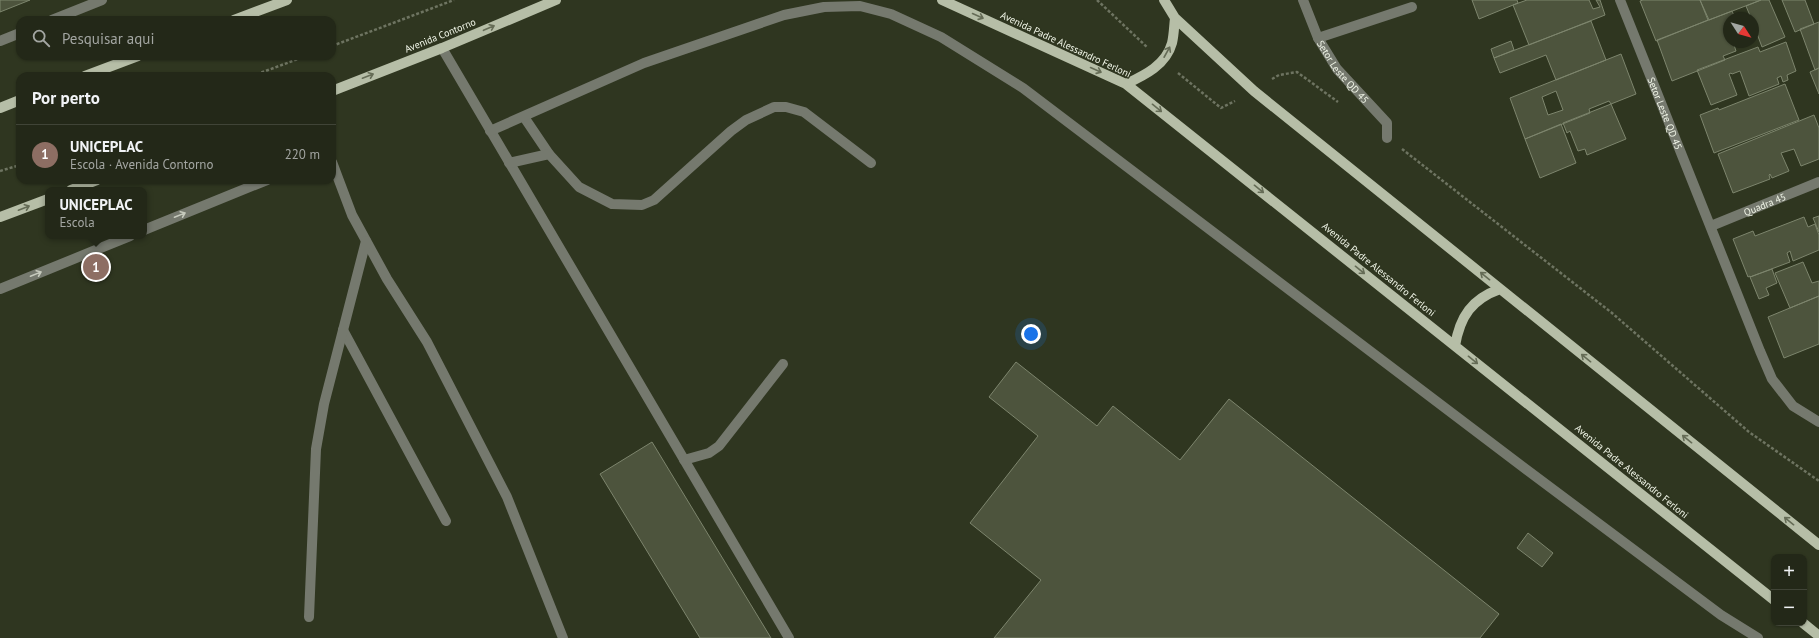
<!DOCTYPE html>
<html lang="pt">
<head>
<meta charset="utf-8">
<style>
  :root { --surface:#232818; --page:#2f3425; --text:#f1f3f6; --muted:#a3a6a2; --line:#404437; --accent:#db2777 }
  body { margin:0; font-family:"PT Sans",sans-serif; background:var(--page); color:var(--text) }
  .controls { position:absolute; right:12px; bottom:12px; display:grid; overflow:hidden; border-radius:8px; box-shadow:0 1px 3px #0004 }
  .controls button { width:36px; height:36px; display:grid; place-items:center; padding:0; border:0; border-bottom:1px solid var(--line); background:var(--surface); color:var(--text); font:20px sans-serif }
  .compass { position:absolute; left:1723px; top:12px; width:36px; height:36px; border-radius:50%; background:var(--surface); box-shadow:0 1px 3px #0004; rotate:126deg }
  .you { position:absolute; left:1031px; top:334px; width:14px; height:14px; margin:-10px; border:3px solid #fff; border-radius:50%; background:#1a73e8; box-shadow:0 0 0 6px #1a73e833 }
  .badge { display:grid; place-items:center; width:26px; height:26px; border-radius:50%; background:var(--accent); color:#fff; font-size:13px; font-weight:700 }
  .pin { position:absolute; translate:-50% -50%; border:2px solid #fff; box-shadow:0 1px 4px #0006 }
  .popup { position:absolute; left:45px; top:187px; width:102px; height:52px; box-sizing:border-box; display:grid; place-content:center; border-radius:8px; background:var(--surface); filter:drop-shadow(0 1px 3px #0005); font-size:13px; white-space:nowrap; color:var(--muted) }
  .popup b { font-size:15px; color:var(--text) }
  .popup::after { content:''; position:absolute; left:50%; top:100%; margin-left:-8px; border:8px solid transparent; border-top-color:var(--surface) }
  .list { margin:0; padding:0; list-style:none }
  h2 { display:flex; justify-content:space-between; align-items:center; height:52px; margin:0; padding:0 16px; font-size:17px }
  h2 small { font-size:13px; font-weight:400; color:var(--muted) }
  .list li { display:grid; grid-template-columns:26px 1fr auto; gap:12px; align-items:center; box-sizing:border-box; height:60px; padding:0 16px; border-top:1px solid var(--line) }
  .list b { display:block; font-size:15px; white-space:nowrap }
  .list p { margin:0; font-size:13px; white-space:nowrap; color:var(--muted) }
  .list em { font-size:13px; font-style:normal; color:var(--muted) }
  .icon { flex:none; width:22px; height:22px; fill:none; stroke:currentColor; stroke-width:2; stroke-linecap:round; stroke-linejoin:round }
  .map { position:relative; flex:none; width:1819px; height:638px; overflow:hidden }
  .search { position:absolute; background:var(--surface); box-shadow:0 1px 3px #0004; left:16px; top:16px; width:320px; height:44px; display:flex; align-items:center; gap:10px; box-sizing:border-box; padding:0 14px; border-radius:12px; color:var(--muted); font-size:15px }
  .panel { position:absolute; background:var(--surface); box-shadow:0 1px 3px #0004; left:16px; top:72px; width:320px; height:112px; border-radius:12px }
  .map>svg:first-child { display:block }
  .building { fill:#4d543d; stroke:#7d856d; fill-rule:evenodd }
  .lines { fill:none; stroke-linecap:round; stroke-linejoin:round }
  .path { stroke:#6e7461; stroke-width:2.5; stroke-dasharray:3 2; stroke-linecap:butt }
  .minor { stroke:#75796e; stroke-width:10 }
  .major { stroke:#b6bea7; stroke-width:10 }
  .oneway { stroke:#656c56 }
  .oneway2 { stroke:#c6cabd }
  .labels { text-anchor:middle; stroke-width:3; stroke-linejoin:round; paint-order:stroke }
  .street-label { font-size:10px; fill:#f1f6e8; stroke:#2f3620 }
</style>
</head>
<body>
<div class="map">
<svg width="1819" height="638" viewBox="0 0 1819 638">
  <rect width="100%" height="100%" fill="#2f3620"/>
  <path class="building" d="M0,0H30L0,12Z
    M1472,0H1517L1518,3L1479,19Z
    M1527,0H1589L1593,9L1600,7L1596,0H1600L1605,15L1529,45L1513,5Z
    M1643,0H1700L1708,20L1656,41L1640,1Z
    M1700,0H1761L1709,20Z
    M1761,0H1769L1785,37L1762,47L1753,23V18H1751L1746,6Z
    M1782,0H1805L1814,24L1795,32Z
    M1732,11L1735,18H1729V42H1733L1736,51L1723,56L1725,60L1672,81L1657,40Z
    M1591,21L1606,60L1556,80L1546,55L1500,73L1494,58Z
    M1819,22V68L1815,70L1800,29Z
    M1511,41L1514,50L1494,58L1491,49Z
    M1786,42L1796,71L1787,75L1788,80L1783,82L1781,76L1777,78L1779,84L1749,96L1740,71L1732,74L1731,73L1729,74L1737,95L1711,105L1697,70L1758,47L1760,52Z
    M1621,54L1636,94L1611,104L1609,101L1589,109L1590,113L1525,139L1510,98ZM1556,91L1563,110L1548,115L1542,97Z
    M1819,68V94L1810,72Z
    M1785,84L1799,120L1714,153L1700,115L1718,108L1719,110Z
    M1611,104L1626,139L1587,155L1585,149L1578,151L1570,131L1567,133L1563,123Z
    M1814,115L1819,128V159L1801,166L1794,149L1781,153L1789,171L1772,178L1770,174L1769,175L1770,179L1733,193L1718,154Z
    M1561,124L1576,163L1540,178L1525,139Z
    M1819,216V232L1813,218Z
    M1804,217L1808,227L1815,224L1819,235V250L1793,261L1790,251L1787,253L1790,262L1750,277V276L1748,277L1733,239L1753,231L1755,236Z
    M1803,262L1812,283L1819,281V296L1790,308L1775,273Z
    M1772,269L1777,283L1766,288L1769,295L1759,299L1750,277Z
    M1819,296V344L1784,358L1768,317Z
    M1016,362L1097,426L1113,406L1180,460L1229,399L1499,614L1480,638H994L1041,580L970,523L1038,436L989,397Z
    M652,442L771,638H700L600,474Z
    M1528,533L1553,553L1542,567L1517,548Z"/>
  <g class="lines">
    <path class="path" d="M1097,0L1148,48
      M332,46L454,0
      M1178,73L1221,108L1235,101
      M252,76L306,56
      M1272,79L1279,75L1297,72L1338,102
      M1402,149L1612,313L1749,432L1819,481
      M0,171L20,165"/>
    <g class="minor">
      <path id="s1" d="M1303,0L1318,38L1337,69L1387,123V138"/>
      <path id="s2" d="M1620,0L1760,351L1772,379L1793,406L1819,422"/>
      <path d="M52,20L102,0"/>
      <path d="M1318,38L1412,7"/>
      <path d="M0,41L20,33"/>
      <path d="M442,48L789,638"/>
      <path d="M524,117L549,154"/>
      <path d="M490,131L644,63L784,15L824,7L860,6L891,14L941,37L1023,88L1527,470L1721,615L1758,638"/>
      <path d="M332,162L352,215L387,279L427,342L507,497L563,638"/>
      <path d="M509,163L549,154L579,187L612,204L642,205L654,200L731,131L746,120L774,107H786L804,112L871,163"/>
      <path id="s3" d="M1711,226L1819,182"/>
      <path d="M144,230L267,180"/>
      <path d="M0,289L130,236"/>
      <path d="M343,330L446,521"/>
      <path d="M684,460L709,453L719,446L783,364"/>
      <path d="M309,617L316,449L324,404L366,241"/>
    </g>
    <path class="major" d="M942,0L1126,84L1774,600
      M1164,0L1175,18L1254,91L1819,545
      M234,20L287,0
      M85,76L138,56
      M1126,84C1145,75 1166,65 1172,43C1174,35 1174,26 1175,18
      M332,91L442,48L556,0
      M0,108L20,100
      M71,190L97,180
      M0,217L48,199
      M1455,346C1460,316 1472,299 1500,289
      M1803,623L1819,636"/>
  </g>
  <defs><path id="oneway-shaft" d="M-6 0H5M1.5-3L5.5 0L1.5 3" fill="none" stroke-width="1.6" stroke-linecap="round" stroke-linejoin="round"/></defs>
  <g class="oneway">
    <use href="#oneway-shaft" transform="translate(978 16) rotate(24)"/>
    <use href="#oneway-shaft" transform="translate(489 28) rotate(-23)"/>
    <use href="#oneway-shaft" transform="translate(1167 52) rotate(-61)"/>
    <use href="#oneway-shaft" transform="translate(1096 70) rotate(24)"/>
    <use href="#oneway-shaft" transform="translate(368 76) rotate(-21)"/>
    <use href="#oneway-shaft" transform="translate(1157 108) rotate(39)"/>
    <use href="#oneway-shaft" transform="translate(1259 189) rotate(39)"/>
    <use href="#oneway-shaft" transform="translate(24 208) rotate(-21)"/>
    <use href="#oneway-shaft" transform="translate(1360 270) rotate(39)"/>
    <use href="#oneway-shaft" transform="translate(1485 276) rotate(-141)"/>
    <use href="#oneway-shaft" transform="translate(1586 358) rotate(-141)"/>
    <use href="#oneway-shaft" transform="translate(1473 360) rotate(39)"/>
    <use href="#oneway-shaft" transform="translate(1687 439) rotate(-141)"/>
    <use href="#oneway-shaft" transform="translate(1789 521) rotate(-141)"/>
  </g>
  <g class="oneway2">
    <use href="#oneway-shaft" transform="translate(180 215) rotate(-22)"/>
    <use href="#oneway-shaft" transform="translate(36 274) rotate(-22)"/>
  </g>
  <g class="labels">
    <g class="street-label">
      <text transform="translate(440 35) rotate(-22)" y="4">Avenida Contorno</text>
      <text transform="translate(1066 44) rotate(25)" y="4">Avenida Padre Alessandro Ferloni</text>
      <text dy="4" stroke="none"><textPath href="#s1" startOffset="83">Setor Leste QD 45</textPath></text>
      <text dy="4" stroke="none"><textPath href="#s2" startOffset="122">Setor Leste QD 45</textPath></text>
      <text dy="4" stroke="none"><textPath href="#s3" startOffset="58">Quadra 45</textPath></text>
      <text transform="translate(1379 269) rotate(39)" y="4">Avenida Padre Alessandro Ferloni</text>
      <text transform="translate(1632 471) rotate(39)" y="4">Avenida Padre Alessandro Ferloni</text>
    </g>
  </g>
</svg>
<div class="controls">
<button>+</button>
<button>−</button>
</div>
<svg class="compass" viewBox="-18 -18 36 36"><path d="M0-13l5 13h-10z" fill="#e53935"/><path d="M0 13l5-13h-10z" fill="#a3a6a2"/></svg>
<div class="you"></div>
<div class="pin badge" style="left:96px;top:267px;background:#8d6e63">1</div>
<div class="popup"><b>UNICEPLAC</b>Escola</div>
<div class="search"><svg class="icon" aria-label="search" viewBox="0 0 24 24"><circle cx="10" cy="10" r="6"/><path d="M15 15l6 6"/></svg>Pesquisar aqui</div>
<section class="panel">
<h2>Por perto<small></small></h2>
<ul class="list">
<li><span class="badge" style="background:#8d6e63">1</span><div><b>UNICEPLAC</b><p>Escola · Avenida Contorno</p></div><em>220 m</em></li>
</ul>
</section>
</div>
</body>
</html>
